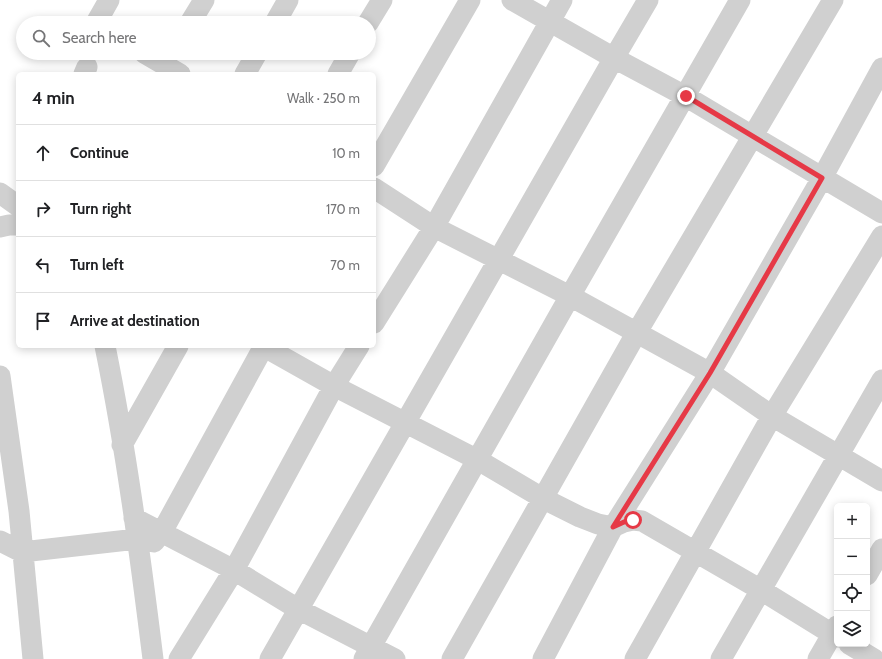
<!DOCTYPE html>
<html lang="en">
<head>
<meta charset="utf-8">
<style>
  :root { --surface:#fff; --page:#f2f2f2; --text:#202124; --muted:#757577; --line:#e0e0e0 }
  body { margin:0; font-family:Cabin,sans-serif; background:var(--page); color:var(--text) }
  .controls { position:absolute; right:12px; bottom:12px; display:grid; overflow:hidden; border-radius:6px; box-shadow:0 2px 10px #0003 }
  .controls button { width:36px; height:36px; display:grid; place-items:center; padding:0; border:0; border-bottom:1px solid var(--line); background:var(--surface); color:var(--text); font:20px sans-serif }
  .stop { position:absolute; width:12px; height:12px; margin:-9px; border:3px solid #e63946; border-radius:50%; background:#fff }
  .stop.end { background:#e63946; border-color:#fff; box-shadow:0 1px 4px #0008 }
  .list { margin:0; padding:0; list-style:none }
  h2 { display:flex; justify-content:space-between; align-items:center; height:52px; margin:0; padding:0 16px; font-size:17px }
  h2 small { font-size:13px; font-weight:400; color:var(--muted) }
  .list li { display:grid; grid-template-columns:26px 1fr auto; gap:12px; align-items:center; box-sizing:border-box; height:56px; padding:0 16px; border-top:1px solid var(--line) }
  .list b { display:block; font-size:15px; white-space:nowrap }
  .list em { font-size:13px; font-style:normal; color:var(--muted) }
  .icon { flex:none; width:22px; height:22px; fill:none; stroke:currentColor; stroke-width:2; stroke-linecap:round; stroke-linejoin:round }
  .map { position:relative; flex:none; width:882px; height:659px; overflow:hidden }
  .search { position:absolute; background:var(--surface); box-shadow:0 2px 10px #0003; left:16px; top:16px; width:360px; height:44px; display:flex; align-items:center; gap:10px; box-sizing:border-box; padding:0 14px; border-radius:22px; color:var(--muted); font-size:15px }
  .panel { position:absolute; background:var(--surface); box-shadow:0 2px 10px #0003; left:16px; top:72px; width:360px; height:276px; border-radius:6px }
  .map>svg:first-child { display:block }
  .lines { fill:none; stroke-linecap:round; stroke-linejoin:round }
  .minor { stroke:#d0d0d0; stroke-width:21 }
  .route { stroke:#e63946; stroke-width:5 }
</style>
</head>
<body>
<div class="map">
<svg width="882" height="659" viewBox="0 0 882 659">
  <rect width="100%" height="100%" fill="#fff"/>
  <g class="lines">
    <path class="minor" d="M512,0L614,58L685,96L882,213
      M96,23L109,0
      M190,23L204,0
      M275,23L288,0
      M368,23L382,0
      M144,53L180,74
      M84,74L87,67
      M245,74L257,53
      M338,74L350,53
      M374,166L470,0
      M374,188L434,227L570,296L710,373L772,416L882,481
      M0,193L18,206
      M0,227L9,225H18
      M374,323L434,227L562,0
      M105,346C126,449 140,554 153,659
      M263,346L334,386L478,460L544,499L580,517L598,524L613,527L624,522L633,520L642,521L761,590L837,637
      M0,376L19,511L33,659
      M122,445L178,346
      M134,518L234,570L298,609L395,659
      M0,541L22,552L137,539
      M154,542L162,532L264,346
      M867,575L882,549
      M849,644L874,659
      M179,659L234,570L334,386L359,346
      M270,659L614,58L648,0
      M364,659L570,296L740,0
      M452,659L637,332L833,0
      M543,659L613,527L710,373L822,178L882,68
      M635,659L772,416L882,236
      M721,659L882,380
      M818,659L837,626"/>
  </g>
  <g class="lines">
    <path class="route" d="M633,520L624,522L613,527L710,373L822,178L686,96"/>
  </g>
</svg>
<div class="controls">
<button>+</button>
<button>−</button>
<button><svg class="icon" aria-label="locate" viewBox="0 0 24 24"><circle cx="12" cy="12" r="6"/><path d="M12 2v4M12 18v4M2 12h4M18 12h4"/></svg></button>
<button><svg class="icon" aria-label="layers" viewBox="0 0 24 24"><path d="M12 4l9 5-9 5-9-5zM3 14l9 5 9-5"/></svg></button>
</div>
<div class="stop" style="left:633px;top:520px"></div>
<div class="stop end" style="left:686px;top:96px"></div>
<div class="search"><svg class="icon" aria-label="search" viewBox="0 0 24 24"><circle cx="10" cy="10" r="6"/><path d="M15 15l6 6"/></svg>Search here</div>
<section class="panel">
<h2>4 min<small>Walk · 250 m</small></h2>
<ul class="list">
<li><svg class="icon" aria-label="ahead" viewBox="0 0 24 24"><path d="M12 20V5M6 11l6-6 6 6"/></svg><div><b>Continue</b></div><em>10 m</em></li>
<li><svg class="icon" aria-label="right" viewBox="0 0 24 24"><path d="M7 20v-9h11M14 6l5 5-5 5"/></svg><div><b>Turn right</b></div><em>170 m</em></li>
<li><svg class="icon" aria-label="left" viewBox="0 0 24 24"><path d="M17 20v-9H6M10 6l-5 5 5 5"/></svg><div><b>Turn left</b></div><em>70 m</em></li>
<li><svg class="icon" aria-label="arrive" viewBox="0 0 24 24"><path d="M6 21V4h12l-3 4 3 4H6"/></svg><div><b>Arrive at destination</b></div></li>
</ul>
</section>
</div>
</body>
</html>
